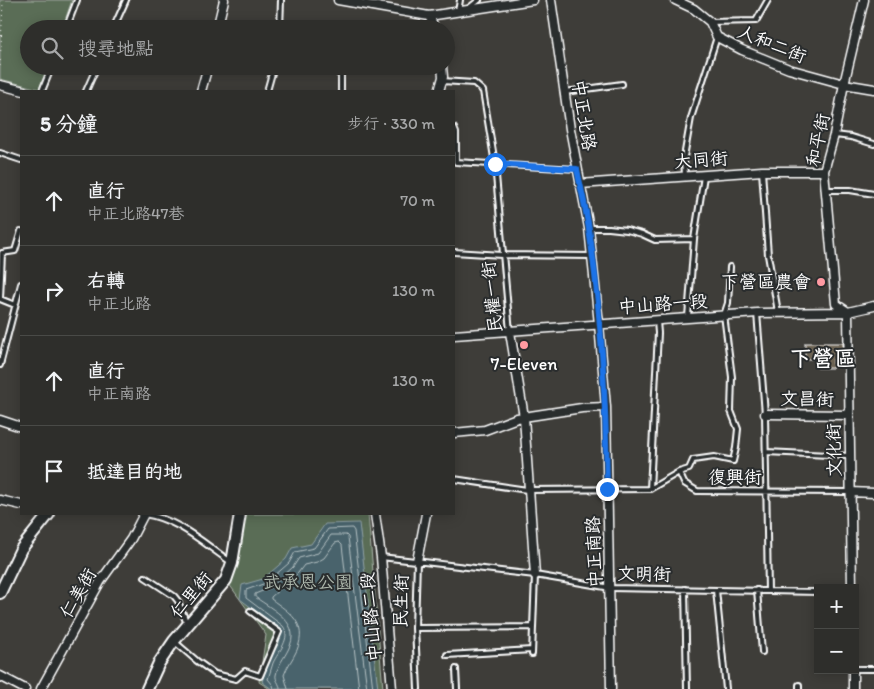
<!DOCTYPE html>
<html lang="zh-TW">
<head>
<meta charset="utf-8">
<style>
  :root { --surface:#2e2e2b; --page:#363633; --text:#f1f3f6; --muted:#a7a8a9; --line:#494a47 }
  body { margin:0; font-family:Itim,"LXGW WenKai TC",sans-serif; background:var(--page); color:var(--text) }
  .controls { position:absolute; right:15px; bottom:15px; display:grid; overflow:hidden; border-radius:0px; box-shadow:0 2px 12px #0003 }
  .controls button { width:45px; height:45px; display:grid; place-items:center; padding:0; border:0; border-bottom:1px solid var(--line); background:var(--surface); color:var(--text); font:25px sans-serif }
  .stop { position:absolute; width:15px; height:15px; margin:-11px; border:4px solid #1a73e8; border-radius:50%; background:#fff }
  .stop.end { background:#1a73e8; border-color:#fff; box-shadow:0 1px 5px #0008 }
  .list { margin:0; padding:0; list-style:none }
  h2 { display:flex; justify-content:space-between; align-items:center; height:65px; margin:0; padding:0 20px; font-size:21px }
  h2 small { font-size:16px; font-weight:400; color:var(--muted) }
  .list li { display:grid; grid-template-columns:32px 1fr auto; gap:15px; align-items:center; box-sizing:border-box; height:90px; padding:0 20px; border-top:1px solid var(--line) }
  .list b { display:block; font-size:19px; white-space:nowrap }
  .list p { margin:0; font-size:16px; white-space:nowrap; color:var(--muted) }
  .list em { font-size:16px; font-style:normal; color:var(--muted) }
  .icon { flex:none; width:28px; height:28px; fill:none; stroke:currentColor; stroke-width:2; stroke-linecap:round; stroke-linejoin:round }
  .map { position:relative; flex:none; width:874px; height:689px; overflow:hidden }
  .search { position:absolute; background:var(--surface); box-shadow:0 2px 12px #0003; left:20px; top:20px; width:435px; height:55px; display:flex; align-items:center; gap:12px; box-sizing:border-box; padding:0 18px; border-radius:28px; color:var(--muted); font-size:19px }
  .panel { position:absolute; background:var(--surface); box-shadow:0 2px 12px #0003; left:20px; top:90px; width:435px; height:425px; border-radius:0px }
  .map>svg:first-child { display:block }
  .green { fill:#5a6d57; stroke:#acb6ab }
  .water { fill:#48646c; stroke:#91a2a7 }
  .lines { fill:none; stroke-linecap:round; stroke-linejoin:round }
  .shore { stroke:#b6c1c4; stroke-width:1 }
  .building { fill:#6c6353; stroke:#fff }
  .lane-casing { stroke:#fff; stroke-width:8 }
  .street-casing { stroke:#fff; stroke-width:11 }
  .secondary-casing { stroke:#fff; stroke-width:14 }
  .path { stroke:#fff; stroke-width:1; stroke-dasharray:1 4; stroke-linecap:butt }
  .lane { stroke:#2a2d2e; stroke-width:4 }
  .street { stroke:#2a2d2e; stroke-width:8 }
  .secondary { stroke:#2a2d2e; stroke-width:10 }
  .route { stroke:#1a73e8; stroke-width:6 }
  .poi-dot { fill:#ff9aa2; stroke:#2a2d2e; stroke-width:2 }
  .labels { text-anchor:middle; stroke-width:4; stroke-linejoin:round; paint-order:stroke }
  .street-label { font-size:18px; fill:#fff; stroke:#2a2d2e }
  .poi-label { font-size:18px; fill:#fff; stroke:#2a2d2e; text-anchor:end }
  .park-label { font-size:18px; fill:#acb6ab; stroke:#2a2d2e }
  .district-label { font-size:22px; font-weight:bold; fill:#fff; stroke:#2a2d2e }
</style>
</head>
<body>
<div class="map">
<svg width="874" height="689" viewBox="0 0 874 689">
  <rect width="100%" height="100%" fill="#3e3d39"/>
  <filter id="ink" filterUnits="userSpaceOnUse"><feTurbulence type="fractalNoise" baseFrequency=".02" numOctaves="2"/><feDisplacementMap in="SourceGraphic" scale="10" xChannelSelector="R" yChannelSelector="G"/><feConvolveMatrix kernelMatrix="1 2 1 2 8 2 1 2 1" color-interpolation-filters="sRGB"/></filter>
  <g filter="url(#ink)">
    <path class="green" d="M0,0H72L62,29H29V66H48L39,89L0,79Z
      M240,514H368L383,689H270L259,682L266,635L226,580Z"/>
    <path class="water" d="M359,523L378,689H272L262,682L268,661L279,643L281,630L240,599L242,585L263,579L286,559L292,548L311,544L325,524Z"/>
    <g class="lines">
      <path class="shore" d="M274,689L273,685L268,679C270,674 271,668 273,663C278,652 292,638 283,626L246,598V590L266,583L289,563L295,552L314,548L328,529L352,528L354,531L373,689
        M280,689C280,683 275,680 276,675C278,665 284,658 288,650C303,623 273,610 255,597V594L270,588L293,567L299,558L318,553L331,535H346L348,537L367,689
        M288,689L284,675C287,666 293,659 297,650C308,623 290,613 271,599V597L298,573L304,565L317,562L324,558L335,543L339,542L342,545L359,689"/>
    </g>
    <path class="building" d="M805,343H843V359H833V368H817V359H805Z"/>
    <g class="lines">
      <defs>
        <path id="lane" d="M469,8L479,0
          M458,12L460,0
          M710,22L756,21L768,0
          M116,23L129,29
          M66,29L77,0
          M113,29L126,0
          M280,29L281,0
          M327,66L335,70L341,76V91
          M442,81L474,83L483,91L495,164L510,332
          M42,91L52,66
          M86,91L97,66
          M267,91L274,66
          M565,92L622,84
          M454,128L456,133V162L577,169
          M835,135L851,137L874,144
          M0,153L21,160
          M762,171L768,255L778,312
          M685,176L684,157L691,118L717,37
          M827,190H850L874,194
          M589,228H609L627,230L642,234L655,240L694,239
          M454,252L502,255L592,256
          M0,299L2,253L15,251L21,231
          M0,299L15,305
          M757,313L765,414L768,591
          M688,317L694,239L704,176
          M0,365L21,284
          M766,452L850,456
          M679,472L689,469L693,460L714,457L733,461L736,448L738,429L731,411L732,377L724,315L728,303L730,267
          M454,479L527,490L650,489L679,472L684,483L697,491L850,492
          M650,489L658,333L657,321
          M144,514C178,519 203,543 231,562
          M381,557L535,575L611,588L818,592
          M417,561L415,628L418,689
          M145,577L174,596L178,601L187,624
          M685,589L687,689
          M716,590L726,689
          M757,590L762,652
          M415,628L533,627
          M175,642L197,661L215,674L236,679L245,671L260,676L279,632L250,611
          M532,654L535,575
          M447,655L532,650
          M456,669L457,689
          M855,669H874
          M799,685V689"/>
        <path id="street" d="M338,0L429,16L533,0
          M551,0L570,129L589,228L599,324L606,407L611,689
          M675,0L694,9L710,22L717,37L742,50L789,69L844,84L874,89
          M429,16L435,29
          M217,29L224,0
          M0,85L24,91
          M201,91L208,66
          M439,91L443,77L442,66
          M580,184L762,171H824
          M848,312L836,304L824,171L834,135L844,84L864,0
          M848,312L852,588
          M510,332L524,417L535,575
          M454,335L757,313L848,312L874,306
          M765,414L849,415
          M0,420L21,427
          M454,433L485,430L517,418L582,408L606,407
          M850,492L874,493
          M0,500L21,505
          M375,514L381,557L392,689
          M417,561L426,514
          M0,676L25,689
          M41,689L100,582L131,539L144,514
          M853,689V670"/>
        <path id="secondary" d="M0,593L21,549L49,514
          M147,689L159,663L174,641L226,580L232,563L240,514"/>
      </defs>
      <use href="#lane" class="lane-casing"/>
      <use href="#street" class="street-casing"/>
      <use href="#secondary" class="secondary-casing"/>
      <path class="path" d="M0,66L3,3"/>
      <use href="#lane" class="lane"/>
      <use href="#street" class="street"/>
      <use href="#secondary" class="secondary"/>
    </g>
  </g>
  <g class="lines" filter="url(#ink)">
    <path class="route" d="M495,164L577,169C581,189 586,209 589,229C602,315 606,403 607,489"/>
  </g>
  <g class="poi-dot">
    <circle cx="821" cy="282" r="5"/>
    <circle cx="524" cy="345" r="5"/>
  </g>
  <g class="labels">
    <g class="street-label">
      <text transform="translate(772 44) rotate(22)" y="6">人和二街</text>
      <text transform="translate(584 115) rotate(81)" y="6">中正北路</text>
      <text transform="translate(818 140) rotate(-78)" y="6">和平街</text>
      <text transform="translate(701 160) rotate(-4)" y="6">大同街</text>
      <text transform="translate(492 297) rotate(-96)" y="6">民權一街</text>
      <text transform="translate(663 304) rotate(-4)" y="6">中山路一段</text>
      <text transform="translate(807 399) rotate(1)" y="6">文昌街</text>
      <text transform="translate(834 450) rotate(-91)" y="6">文化街</text>
      <text x="735" y="483">復興街</text>
      <text transform="translate(594 552) rotate(-92)" y="6">中正南路</text>
      <text transform="translate(644 574) rotate(1)" y="6">文明街</text>
      <text transform="translate(78 593) rotate(-60)" y="6">仁美街</text>
      <text transform="translate(191 595) rotate(-50)" y="6">仁里街</text>
      <text transform="translate(401 601) rotate(-89)" y="6">民生街</text>
      <text transform="translate(371 617) rotate(-95)" y="6">中山路二段</text>
    </g>
    <g class="poi-label">
      <text x="811" y="288">下營區農會</text>
      <text x="524" y="370" text-anchor="middle">7-Eleven</text>
    </g>
    <g class="park-label">
      <text x="308" y="588">武承恩公園</text>
    </g>
    <g class="district-label">
      <text x="823" y="366">下營區</text>
    </g>
  </g>
</svg>
<div class="controls">
<button>+</button>
<button>−</button>
</div>
<div class="stop" style="left:495px;top:164px"></div>
<div class="stop end" style="left:607px;top:489px"></div>
<div class="search"><svg class="icon" aria-label="search" viewBox="0 0 24 24"><circle cx="10" cy="10" r="6"/><path d="M15 15l6 6"/></svg>搜尋地點</div>
<section class="panel">
<h2>5 分鐘<small>步行 · 330 m</small></h2>
<ul class="list">
<li><svg class="icon" aria-label="ahead" viewBox="0 0 24 24"><path d="M12 20V5M6 11l6-6 6 6"/></svg><div><b>直行</b><p>中正北路47巷</p></div><em>70 m</em></li>
<li><svg class="icon" aria-label="right" viewBox="0 0 24 24"><path d="M7 20v-9h11M14 6l5 5-5 5"/></svg><div><b>右轉</b><p>中正北路</p></div><em>130 m</em></li>
<li><svg class="icon" aria-label="ahead" viewBox="0 0 24 24"><path d="M12 20V5M6 11l6-6 6 6"/></svg><div><b>直行</b><p>中正南路</p></div><em>130 m</em></li>
<li><svg class="icon" aria-label="arrive" viewBox="0 0 24 24"><path d="M6 21V4h12l-3 4 3 4H6"/></svg><div><b>抵達目的地</b></div></li>
</ul>
</section>
</div>
</body>
</html>
